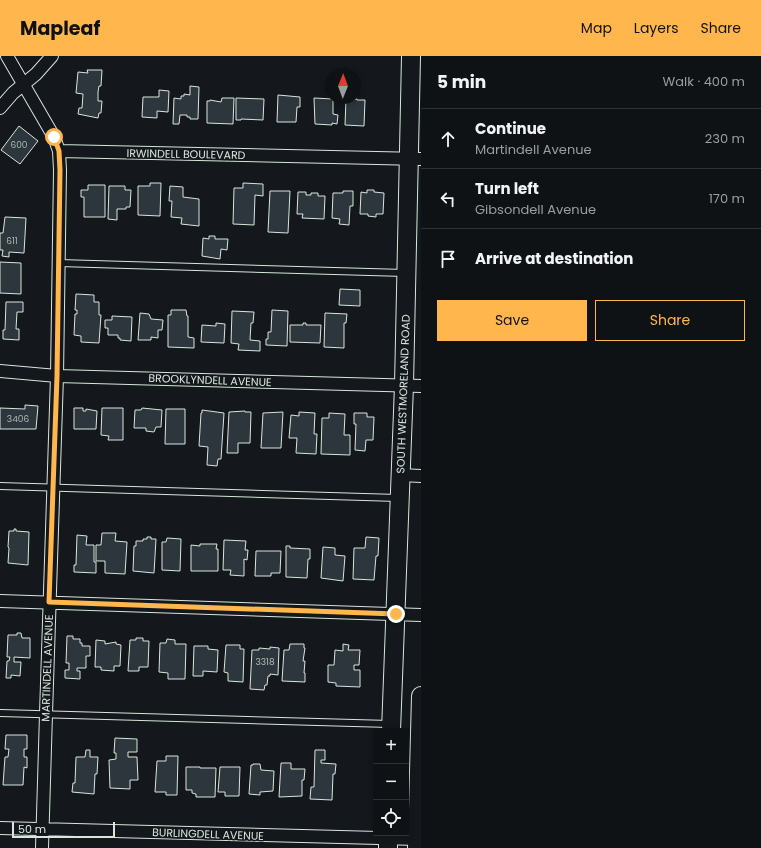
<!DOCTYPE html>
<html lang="en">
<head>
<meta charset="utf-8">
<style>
  :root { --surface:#0f1215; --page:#181b1e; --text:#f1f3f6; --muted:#9b9ea0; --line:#2f3234; --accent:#ffb74d }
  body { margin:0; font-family:Poppins,sans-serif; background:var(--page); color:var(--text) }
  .controls { position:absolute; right:12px; bottom:12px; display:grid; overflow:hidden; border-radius:0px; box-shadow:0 2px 6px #0003 }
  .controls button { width:36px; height:36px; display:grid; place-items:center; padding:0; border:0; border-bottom:1px solid var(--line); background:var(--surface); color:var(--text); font:20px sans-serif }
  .compass { position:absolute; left:325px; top:12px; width:36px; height:36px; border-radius:50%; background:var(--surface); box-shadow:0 2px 6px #0003; rotate:1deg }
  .scale { position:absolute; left:12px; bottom:10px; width:103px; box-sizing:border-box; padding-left:4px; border:2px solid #d8e6dc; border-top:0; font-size:11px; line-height:14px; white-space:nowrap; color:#d8e6dc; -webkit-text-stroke:3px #14181c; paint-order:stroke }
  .stop { position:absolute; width:12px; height:12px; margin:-9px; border:3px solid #ffb74d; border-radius:50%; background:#fff }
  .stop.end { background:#ffb74d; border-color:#fff; box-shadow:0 1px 4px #0008 }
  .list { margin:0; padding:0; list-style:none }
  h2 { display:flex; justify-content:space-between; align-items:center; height:52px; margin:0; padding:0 16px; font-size:17px }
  h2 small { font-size:13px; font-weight:400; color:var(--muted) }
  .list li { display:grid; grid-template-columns:26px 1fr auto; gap:12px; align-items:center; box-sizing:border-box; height:60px; padding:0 16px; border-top:1px solid var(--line) }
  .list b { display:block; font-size:15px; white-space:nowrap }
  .list p { margin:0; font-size:13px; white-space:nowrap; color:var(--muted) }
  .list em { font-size:13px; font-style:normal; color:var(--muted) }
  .actions { display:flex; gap:8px; padding:12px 16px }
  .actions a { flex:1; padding:9px 0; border:1px solid var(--accent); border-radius:0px; text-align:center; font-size:14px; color:var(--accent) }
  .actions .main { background:var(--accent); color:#111 }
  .icon { flex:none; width:22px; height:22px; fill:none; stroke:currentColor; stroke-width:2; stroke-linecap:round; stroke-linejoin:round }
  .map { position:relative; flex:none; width:421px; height:792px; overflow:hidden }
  header { display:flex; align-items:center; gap:24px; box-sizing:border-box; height:56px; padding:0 20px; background:var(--accent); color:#111 }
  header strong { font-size:19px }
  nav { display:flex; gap:22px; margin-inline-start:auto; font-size:14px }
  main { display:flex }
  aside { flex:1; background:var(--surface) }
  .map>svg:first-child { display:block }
  .building { fill:#2c363c; stroke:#d8e6dc }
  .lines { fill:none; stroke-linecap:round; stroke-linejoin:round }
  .service-casing { stroke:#d8e6dc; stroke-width:8 }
  .minor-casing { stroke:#d8e6dc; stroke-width:14 }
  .secondary-casing { stroke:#d8e6dc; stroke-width:20 }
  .service { stroke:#14181c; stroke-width:6 }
  .minor { stroke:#14181c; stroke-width:12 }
  .secondary { stroke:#14181c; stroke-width:18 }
  .route { stroke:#ffb74d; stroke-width:5 }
  .labels { text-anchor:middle; stroke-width:3; stroke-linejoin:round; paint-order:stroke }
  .number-label { font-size:9px; fill:#adbab4 }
  .street-label { font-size:11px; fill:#d8e6dc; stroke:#14181c }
</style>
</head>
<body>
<header>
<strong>Mapleaf</strong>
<nav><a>Map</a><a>Layers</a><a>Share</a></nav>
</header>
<main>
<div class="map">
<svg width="421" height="792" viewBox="0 0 421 792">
  <rect width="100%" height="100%" fill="#14181c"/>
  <path class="building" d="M87,14H102L101,30H99L98,36V45H102L101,57H99L98,62L78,58L79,52H82L83,38L76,37L78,16L88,17Z
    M190,30L199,31L198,63H190V61H187V59H180L179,68H173L174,42L181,43V40H184V38L190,39Z
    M159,34L169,35L168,56L157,55V62L142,61L143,41H159Z
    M278,39L300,41V51H297L296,66H277Z
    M222,42H234L233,68L207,67V45H210V44L221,46Z
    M236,42L264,43L263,64L241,63V64H236Z
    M314,42L333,43V58L338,59L337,68L332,67V69L315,68Z
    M346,43H357V44H365L364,70L345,69Z
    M19,70L38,85L20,108L1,94Z
    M150,127H161L160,160L138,159V130H150Z
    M243,127L263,128V140L255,139L254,169L233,168L234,132H243Z
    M88,129H105V161H84V141H81V134H88Z
    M109,130H125V134H131L130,151H126V153H117V164L108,163Z
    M170,130L183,131V141L199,143V170L181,168L182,162L171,161L172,145H169Z
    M367,134H374V136L384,137L383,158H376V161L368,160V158H360L361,136L367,137Z
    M270,135H290L288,177L268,176Z
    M343,135H353V150H350L349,169L339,168L340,163L332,162L333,137H343Z
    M298,136H306V139H311V137H318V140H325L324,163L302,162L303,158H297Z
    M5,161L26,162L24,197L9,196V201L2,200L3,194H0V177H3Z
    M209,180H215V183H228L227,194L221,193L220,203L202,200L203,182L209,183Z
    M0,206L21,207V238L0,237Z
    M340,233L360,234V250L339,249Z
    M76,238L94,239V246H99V259H101L99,287L81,286V280L74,279L75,258H77V254H75Z
    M6,246H23V256H17L16,273H19V284L3,283V274H5Z
    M171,254H186L187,260H188V281L194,282V292L168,291V259H171Z
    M272,254L288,255L287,290L266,289V283H268V276H271Z
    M232,255L254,256L253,267H251L250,284L260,285V295L238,294L239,288L231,287Z
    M140,257L149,258L151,263L163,264L162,274H158V282L151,281V284H138Z
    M325,257L347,258L346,267H344V292L324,291Z
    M112,260L132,261L131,285L120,284V282H118V279H108V272H105V264H112Z
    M216,267L225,268L224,287L201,286L202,269L216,270Z
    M303,267H306V269H321L320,287L290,286V269H303Z
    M25,349L38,350L36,373H0V352L25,353Z
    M74,352H83V355H86V353L97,355L96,373H74Z
    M102,352H123V384H108L109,380L101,379Z
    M142,352L162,354L161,371H156L154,376L146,375V372H134L135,354H141Z
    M166,353H185V388H165Z
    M202,354L224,357L221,403H218L217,410L207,409L208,391L199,390L201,357H202Z
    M245,355V356H251L250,387H238V397H227L229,356Z
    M283,356L281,392H261L263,357Z
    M299,356L315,357L314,378H317L316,398L296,397L297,382H289L291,359L299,360Z
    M329,357L345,358L344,379H350V399L321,398L322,362H329Z
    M354,357H367V361H374L373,384H366L365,395L355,394L356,368H354Z
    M14,473H16V475L29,476L28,509L8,507L9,492L8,491L9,475H14Z
    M102,477H116L115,485L127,486L125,518L105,517V505H96V489H101Z
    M77,479L87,480L86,489H94V506H96V517L74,516V509H76Z
    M147,481H151V483H156L154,517L133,515L134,490H136V485H143V483H147Z
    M366,481L379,482L378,500H376L374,524L353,523L354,492H365Z
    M167,482L181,483L180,515L162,514V486H166Z
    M224,484L246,485L245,494H248L247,504L244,503V520L230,519L231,514H223Z
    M200,488H217L216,493H218V515H191V489L200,490Z
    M286,490H290V492L310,493V503H308L307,522L286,521Z
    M323,491L335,492V499L345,500L343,525L321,522Z
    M256,495H281L280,517H271V520H255Z
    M17,577H21L22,582H30V602L14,601V606H21L20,620L11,619V622H6L7,605H9L10,601H7L8,579H17Z
    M67,580H73V583H80V587H82V590H90V600H86V612H77V615H80V623L65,622V614H69V607H66Z
    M136,582H143V585H149L148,611H139V615H128L130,584H136Z
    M167,583L175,584V588H186L185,623H168V617L159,616L160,587H166Z
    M96,584L105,585V588L116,586V588L121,589L120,610H114V615L101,614V611H95Z
    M290,588H304V592H305L303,605H305L304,617H305V626L282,625L284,594H289Z
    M343,588L349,589L348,594H360L359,609H354V614H360V631L336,630V627L328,626V609H334L335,594L343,595Z
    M226,589H240V593H244L243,626L228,625V617L224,616Z
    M194,590H208V593L218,594L217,616L203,615V620H193Z
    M270,591L279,592L278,619L270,618V620H268L267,629H265L264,634L250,633L252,594H259V592L270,593Z
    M6,679H27V693H24V701H27V712L24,711L23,729H3L5,701H8L9,693H5Z
    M115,682L137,683V696H128V701H137L138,724H130V733L110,732L109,704L116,703V697H114Z
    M86,694H90V701H98L97,718H95L94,738L72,736L73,727H75L76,701H85Z
    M315,694H325V704H321V707L336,708L335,718H333L332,744L310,743L311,731H314Z
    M166,700H178L177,739H166V736H155L157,705H166Z
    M281,707H291V713H305L304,724H302V740L279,741Z
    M253,708H260L261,714L274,715L273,735L260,736V739L249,738L251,709H253Z
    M186,711H200V712H216L215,741H196V738L192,737V734H186Z
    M220,711H240L239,740H225V736H218Z"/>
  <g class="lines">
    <defs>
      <path id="service" d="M59,207L405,217
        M0,430L398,442
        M0,657L390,668"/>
      <path id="minor" d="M7,0L54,81L59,95L60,114L57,320L46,658L42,792
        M0,52L13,37L36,18L52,0
        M59,95L421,103
        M0,315L57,320L421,330
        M401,419L421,420
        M0,545L421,559
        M0,772L417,783"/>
      <path id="secondary" d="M391,675L404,329L411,0
        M388,792V777
        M417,792L421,640"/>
    </defs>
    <use href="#service" class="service-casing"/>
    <use href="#minor" class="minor-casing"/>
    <use href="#secondary" class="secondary-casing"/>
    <use href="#service" class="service"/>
    <use href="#minor" class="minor"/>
    <use href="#secondary" class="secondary"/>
  </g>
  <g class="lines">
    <path class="route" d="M54,81L59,95L60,114L57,320L49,546L396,558"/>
  </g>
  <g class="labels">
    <g class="number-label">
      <text x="19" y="92">600</text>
      <text x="12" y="188">611</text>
      <text x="18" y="366">3406</text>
      <text x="265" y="609">3318</text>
    </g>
    <g class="street-label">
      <text transform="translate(186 98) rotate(1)" y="4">IRWINDELL BOULEVARD</text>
      <text transform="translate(210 324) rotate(2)" y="4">BROOKLYNDELL AVENUE</text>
      <text transform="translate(403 338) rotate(-88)" y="4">SOUTH WESTMORELAND ROAD</text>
      <text transform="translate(47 612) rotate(-88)" y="4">MARTINDELL AVENUE</text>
      <text transform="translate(208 778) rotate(2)" y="4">BURLINGDELL AVENUE</text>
    </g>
  </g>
</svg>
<div class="controls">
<button>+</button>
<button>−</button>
<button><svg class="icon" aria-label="locate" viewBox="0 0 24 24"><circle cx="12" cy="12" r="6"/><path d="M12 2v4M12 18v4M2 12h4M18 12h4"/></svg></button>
</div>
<svg class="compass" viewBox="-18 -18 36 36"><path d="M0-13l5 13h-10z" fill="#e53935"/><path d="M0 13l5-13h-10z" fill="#9b9ea0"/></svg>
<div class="scale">50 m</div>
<div class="stop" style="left:54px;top:81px"></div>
<div class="stop end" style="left:396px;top:558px"></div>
</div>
<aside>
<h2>5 min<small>Walk · 400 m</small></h2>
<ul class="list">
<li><svg class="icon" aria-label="ahead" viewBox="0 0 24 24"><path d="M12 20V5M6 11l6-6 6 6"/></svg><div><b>Continue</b><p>Martindell Avenue</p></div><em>230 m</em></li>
<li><svg class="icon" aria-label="left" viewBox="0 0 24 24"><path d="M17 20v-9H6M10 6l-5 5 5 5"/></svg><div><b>Turn left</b><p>Gibsondell Avenue</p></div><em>170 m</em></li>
<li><svg class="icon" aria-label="arrive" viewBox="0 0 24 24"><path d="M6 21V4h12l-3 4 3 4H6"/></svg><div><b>Arrive at destination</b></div></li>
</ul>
<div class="actions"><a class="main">Save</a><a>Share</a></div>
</aside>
</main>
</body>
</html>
